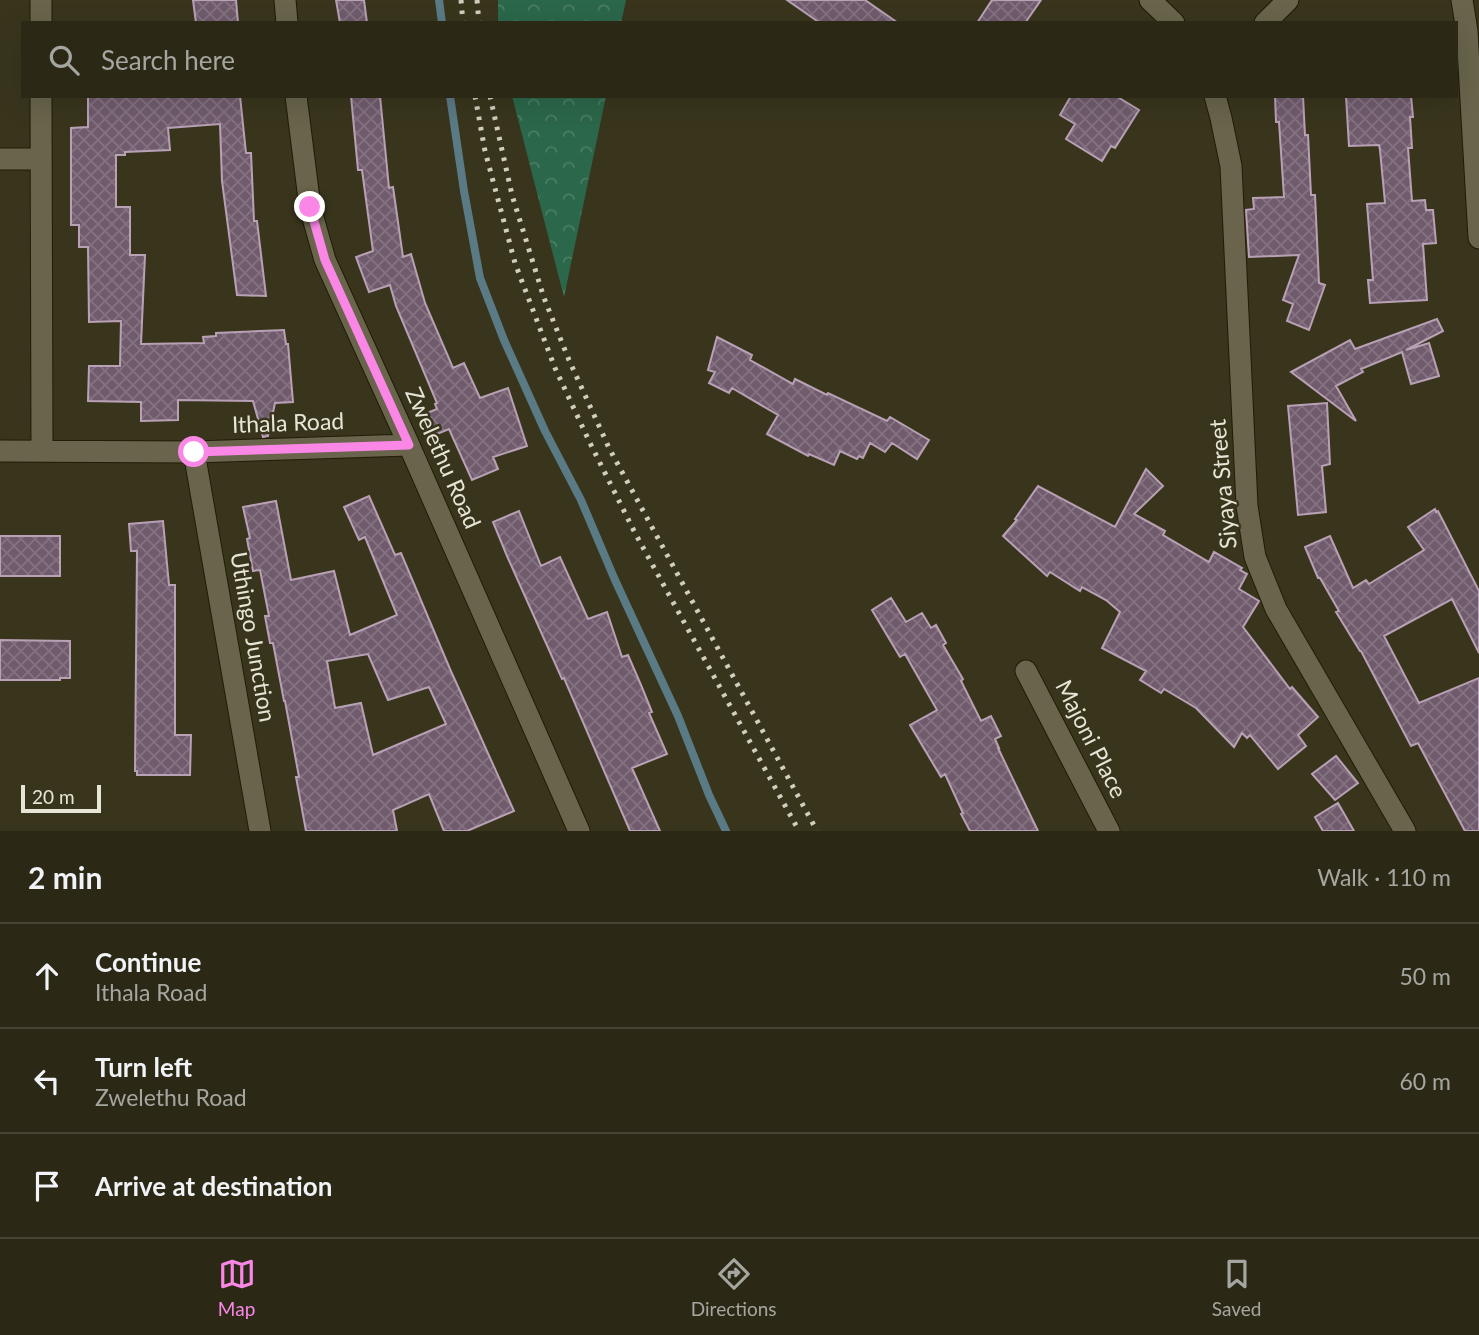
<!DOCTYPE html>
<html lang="en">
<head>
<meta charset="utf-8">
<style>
  :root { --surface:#2b2816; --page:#373423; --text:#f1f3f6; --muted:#a6a6a1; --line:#474435; --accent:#fa87e6 }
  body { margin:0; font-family:Lato,sans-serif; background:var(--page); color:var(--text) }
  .scale { position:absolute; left:21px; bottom:18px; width:80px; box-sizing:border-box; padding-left:7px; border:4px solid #e7e5d6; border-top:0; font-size:19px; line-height:24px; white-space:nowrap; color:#e7e5d6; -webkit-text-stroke:5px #39351d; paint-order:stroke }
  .stop { position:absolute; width:21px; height:21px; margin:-16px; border:5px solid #fa87e6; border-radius:50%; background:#fff }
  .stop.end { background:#fa87e6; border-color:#fff; box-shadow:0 2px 7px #0008 }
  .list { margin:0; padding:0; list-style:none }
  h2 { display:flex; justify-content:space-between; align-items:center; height:91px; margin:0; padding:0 28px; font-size:30px }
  h2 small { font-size:23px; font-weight:400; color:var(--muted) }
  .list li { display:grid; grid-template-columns:46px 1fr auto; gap:21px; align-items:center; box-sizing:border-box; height:105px; padding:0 28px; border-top:2px solid var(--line) }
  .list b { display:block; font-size:26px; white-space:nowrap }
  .list p { margin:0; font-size:23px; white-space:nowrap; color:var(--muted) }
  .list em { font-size:23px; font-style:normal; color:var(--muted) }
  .icon { flex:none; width:38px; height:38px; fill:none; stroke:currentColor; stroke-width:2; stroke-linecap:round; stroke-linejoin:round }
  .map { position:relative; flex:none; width:1479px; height:831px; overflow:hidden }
  .search { position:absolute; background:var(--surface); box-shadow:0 7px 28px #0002; left:21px; right:21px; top:21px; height:77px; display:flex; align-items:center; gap:18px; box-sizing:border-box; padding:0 24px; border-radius:0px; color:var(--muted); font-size:26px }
  .sheet { height:406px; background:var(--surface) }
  nav { display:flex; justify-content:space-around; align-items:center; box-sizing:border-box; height:98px; border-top:2px solid var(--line); background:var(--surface); font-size:19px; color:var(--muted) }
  nav a { display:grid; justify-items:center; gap:4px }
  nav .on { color:var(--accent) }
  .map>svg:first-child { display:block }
  .forest { fill:url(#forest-crowns) }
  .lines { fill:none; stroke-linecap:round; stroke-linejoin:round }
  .stream { stroke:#5a7a86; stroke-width:8 }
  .building { fill:url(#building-cross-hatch); stroke:#b9a1b5; stroke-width:2; fill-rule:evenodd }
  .minor-casing { stroke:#201c05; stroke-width:23 }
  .minor { stroke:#69644b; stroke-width:21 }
  .rail { stroke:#d1cebe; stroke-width:5; stroke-dasharray:3.5 7; stroke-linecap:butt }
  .route { stroke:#fa87e6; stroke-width:9 }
  .labels { text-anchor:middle; stroke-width:5; stroke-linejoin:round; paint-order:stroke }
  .street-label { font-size:23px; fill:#e7e5d6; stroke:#39351d }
</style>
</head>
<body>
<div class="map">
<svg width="1479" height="831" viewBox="0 0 1479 831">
  <defs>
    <pattern id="forest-crowns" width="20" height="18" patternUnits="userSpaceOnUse" patternTransform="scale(1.75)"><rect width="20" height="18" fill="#2b674a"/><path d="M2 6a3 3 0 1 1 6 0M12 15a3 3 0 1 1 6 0" fill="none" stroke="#4a7d63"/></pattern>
    <pattern id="building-cross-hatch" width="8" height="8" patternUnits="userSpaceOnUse" patternTransform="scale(1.75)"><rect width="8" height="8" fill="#705b6d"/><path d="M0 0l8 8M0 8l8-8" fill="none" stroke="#847281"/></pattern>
  </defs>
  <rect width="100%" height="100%" fill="#39351d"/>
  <path class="forest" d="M498,0H626L621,23H498Z
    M512,96H606L564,297Z"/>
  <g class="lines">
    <path class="stream" d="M439,0L442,23
      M450,96L464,191L480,278L504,340L545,431L581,500L615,580L678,716L709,795L726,831"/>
  </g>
  <path class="building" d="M193,0H236L238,23H196Z
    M336,0H364L367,23H340Z
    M787,0H865L898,23H820Z
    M992,0H1041L1025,23H977Z
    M88,96H240L246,153H251L254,221H257L266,296L237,295L222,181L220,124L168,128L170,150L125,152V155H116V207H130V255H145L141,344L204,343L203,337L216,336V333L284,330L286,344H288L293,402L275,403L268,436L263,437L253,401L178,400V420L141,421V402L88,401L89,366H120L121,321L89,322L88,247H79V225H71V128L88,127Z
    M351,96H380L389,188L393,187L403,257L411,254L425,303L453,368L464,363L480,398L508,388L527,446L493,457L498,469L472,480L449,429L430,437L420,416L437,409L435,404L437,403L396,306L390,285L369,292L356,257L373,251L362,170H358Z
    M1071,96H1116L1139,110L1115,148L1111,146L1102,161L1066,139L1075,124L1060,115Z
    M1275,96H1303L1305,135H1308L1311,195H1315L1319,283L1325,285L1309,330L1287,321L1293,304L1283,300L1299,255L1249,257L1246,210L1254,209L1253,198L1284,197L1279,122H1276Z
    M1346,96H1411L1413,117H1410L1412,148H1408L1412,201L1425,200L1426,210H1433L1436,243L1423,244L1427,300L1370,303L1368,280H1373L1367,204L1385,203L1380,150L1379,145L1349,146Z
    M1437,319L1443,331L1406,350L1429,343L1439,376L1411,384L1402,352L1361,369L1363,372L1336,386L1356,421L1291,372L1350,340L1355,349Z
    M717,337L752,355L750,360L793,384L795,379L827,395L828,393L887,421L890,417L929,440L917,459L892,443L885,452L870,443L863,458L859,456L857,459L840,451L834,465L809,454L808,456L767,434L778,415L732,388L729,393L709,383L715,372L708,370Z
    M1327,403L1330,464L1322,466L1326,512L1298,515L1288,406Z
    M1146,469L1163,486L1134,514L1165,531L1163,535L1209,562L1214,552L1242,568L1240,570L1247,574L1239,589L1259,601L1243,627L1290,689L1292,687L1318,717L1298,735L1306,746L1278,769L1250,735L1247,738L1242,733L1234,747L1196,708L1164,689L1161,693L1140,680L1146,671L1102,648L1120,612L1106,600L1082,587L1080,591L1050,572L1047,576L1003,536L1017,520L1015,519L1038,486L1115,527Z
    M369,496L395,555L401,553L450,669L514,811L467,831H444L429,794L393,810L397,831H306L296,777H299L285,701H284L273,643H270L265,616H269L260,570L253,571L247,539L250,538L243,507L276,501L291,580L334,571L350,635L397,615L365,537L359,540L344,507ZM368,654L388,700L429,687L446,724L373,755L361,703L335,708L327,661Z
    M1435,509L1436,512L1438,511L1479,591V653L1452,599L1384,636L1419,703L1479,678V831H1465L1418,743L1411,746L1361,651H1360L1336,612L1339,611L1320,578H1318L1305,547L1330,536L1353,588L1366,580L1369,584L1424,550L1408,527Z
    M519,511L541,566L560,557L588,619L607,612L622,657L628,655L641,685L652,712L649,713L667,754L632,768L660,831H630L564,678L562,679L507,556L493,522Z
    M163,521L169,585H175V735H191L190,775H137V771H135L137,551H131L129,524Z
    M0,536H60V576H0Z
    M891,598L906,622L922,613L931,628L936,625L946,643L943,645L963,679L961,681L981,721L991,716L1001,736L995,739L999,748H998L1038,831H970L961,814L963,813L945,774L941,777L910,725L937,710L905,654L900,657L872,610Z
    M0,640L70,641V678H60V680H0Z
    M1336,756L1358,783L1335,800L1312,774Z
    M1338,803L1354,831H1323L1315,817Z"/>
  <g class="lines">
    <defs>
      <path id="minor" d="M41,0V23
        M285,0L287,23
        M1150,0L1174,23
        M1462,0L1467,31L1479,238
        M1265,23L1288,0
        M41,96L42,450
        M296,96L310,207L325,260L409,445L579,831
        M1215,96L1221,118L1231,166L1247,506L1255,557L1276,609L1405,831
        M0,159H41
        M0,451L194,452L409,445
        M194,452L260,831
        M1026,671L1109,831"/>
    </defs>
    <use href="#minor" class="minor-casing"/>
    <use href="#minor" class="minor"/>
    <path class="rail" d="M461,0L463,23
      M477,0L479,23
      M475,96L485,151L515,263L555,368L590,443L635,533L799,831
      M490,96L512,195L544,298L569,360L609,448L817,831"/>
  </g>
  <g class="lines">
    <path class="route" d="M194,452L409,445L325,260L310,207"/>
  </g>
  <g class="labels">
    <g class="street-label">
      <text transform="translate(288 423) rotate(-2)" y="8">Ithala Road</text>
      <text transform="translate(443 458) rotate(66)" y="8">Zwelethu Road</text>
      <text transform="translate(1223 484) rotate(-95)" y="8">Siyaya Street</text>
      <text transform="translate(253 637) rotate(80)" y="8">Uthingo Junction</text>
      <text transform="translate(1091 739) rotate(63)" y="8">Majoni Place</text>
    </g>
  </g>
</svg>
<div class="scale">20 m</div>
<div class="stop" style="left:194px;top:452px"></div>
<div class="stop end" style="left:310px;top:207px"></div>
<div class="search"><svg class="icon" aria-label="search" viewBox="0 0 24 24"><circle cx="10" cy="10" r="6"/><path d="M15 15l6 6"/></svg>Search here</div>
</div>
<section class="sheet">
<h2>2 min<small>Walk · 110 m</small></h2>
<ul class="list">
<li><svg class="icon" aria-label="ahead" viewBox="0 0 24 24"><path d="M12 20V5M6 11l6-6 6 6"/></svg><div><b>Continue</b><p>Ithala Road</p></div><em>50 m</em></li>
<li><svg class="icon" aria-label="left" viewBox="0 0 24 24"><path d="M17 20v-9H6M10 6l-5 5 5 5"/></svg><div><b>Turn left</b><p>Zwelethu Road</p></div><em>60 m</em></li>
<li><svg class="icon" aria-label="arrive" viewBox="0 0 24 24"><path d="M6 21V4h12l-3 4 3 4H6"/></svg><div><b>Arrive at destination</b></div></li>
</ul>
</section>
<nav>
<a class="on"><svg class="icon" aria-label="map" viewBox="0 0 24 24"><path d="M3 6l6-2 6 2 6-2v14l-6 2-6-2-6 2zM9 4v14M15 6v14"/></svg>Map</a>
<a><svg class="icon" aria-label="directions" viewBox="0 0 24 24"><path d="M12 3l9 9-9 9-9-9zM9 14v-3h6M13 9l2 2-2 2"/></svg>Directions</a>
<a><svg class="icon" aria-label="saved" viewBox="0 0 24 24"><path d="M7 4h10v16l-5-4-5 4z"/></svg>Saved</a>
</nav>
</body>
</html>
